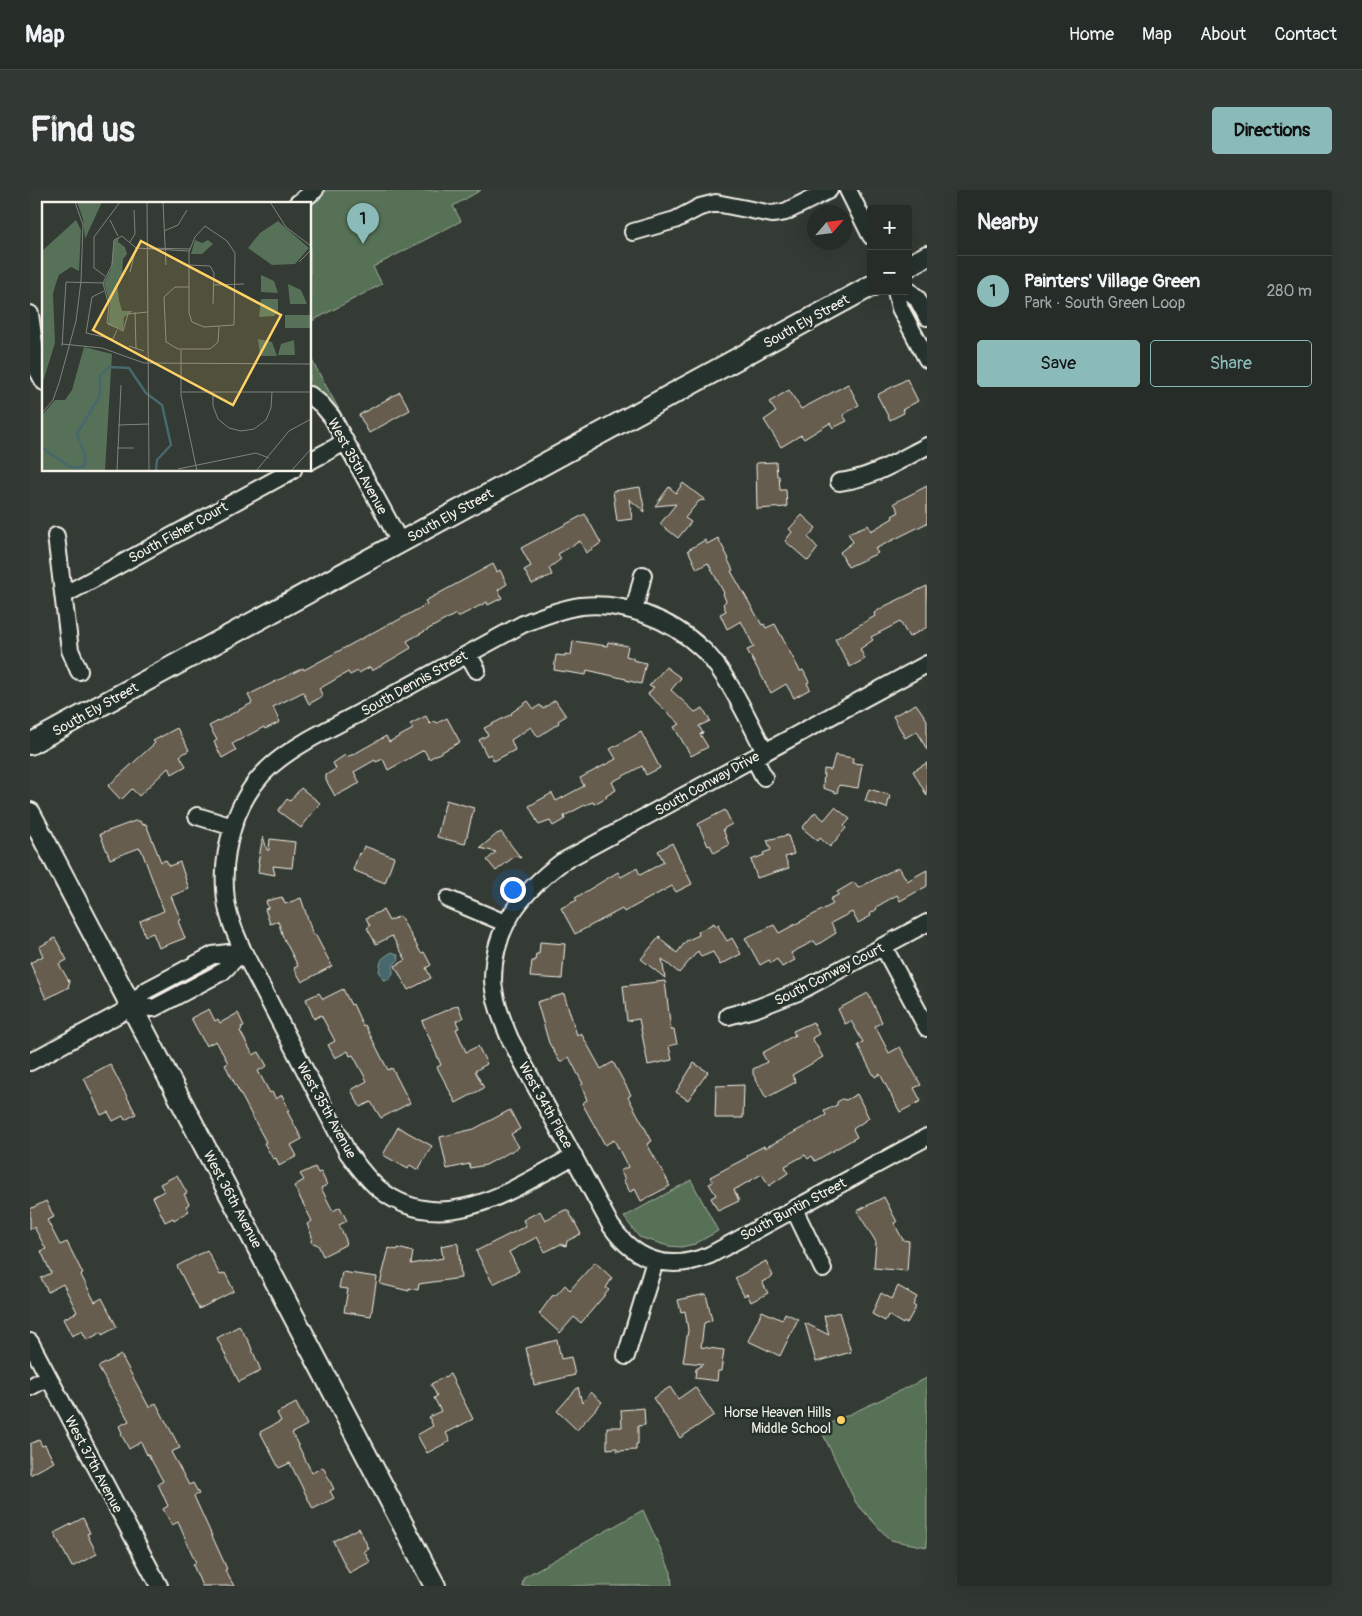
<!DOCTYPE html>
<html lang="en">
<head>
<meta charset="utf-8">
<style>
  :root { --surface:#262c27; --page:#323833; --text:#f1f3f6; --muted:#a4a7a7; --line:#424844; --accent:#8bbbb9 }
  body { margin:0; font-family:Pangolin,sans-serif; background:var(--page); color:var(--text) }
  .controls { position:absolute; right:15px; top:15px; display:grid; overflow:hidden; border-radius:5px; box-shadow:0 5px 20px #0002 }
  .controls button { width:45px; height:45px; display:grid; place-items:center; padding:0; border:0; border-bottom:1px solid var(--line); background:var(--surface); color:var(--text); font:25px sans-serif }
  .compass { position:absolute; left:777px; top:15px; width:45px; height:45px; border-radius:50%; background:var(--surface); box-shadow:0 5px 20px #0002; rotate:62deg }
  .you { position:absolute; left:482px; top:699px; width:18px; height:18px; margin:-12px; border:4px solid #fff; border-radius:50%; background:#1a73e8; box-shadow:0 0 0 8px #1a73e833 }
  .badge { display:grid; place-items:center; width:32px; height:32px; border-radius:50%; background:var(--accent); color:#111; font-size:16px; font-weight:700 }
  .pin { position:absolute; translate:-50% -41px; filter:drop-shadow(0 1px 2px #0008) }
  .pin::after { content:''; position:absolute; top:26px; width:18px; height:15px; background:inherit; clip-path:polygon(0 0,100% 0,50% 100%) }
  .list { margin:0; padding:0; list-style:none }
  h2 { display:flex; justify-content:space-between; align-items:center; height:65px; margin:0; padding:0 20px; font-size:21px }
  h2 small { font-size:16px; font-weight:400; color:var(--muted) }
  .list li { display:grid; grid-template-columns:32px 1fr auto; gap:15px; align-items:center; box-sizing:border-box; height:70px; padding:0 20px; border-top:1px solid var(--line) }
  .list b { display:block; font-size:19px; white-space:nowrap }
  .list p { margin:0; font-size:16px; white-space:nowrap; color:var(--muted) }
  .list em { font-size:16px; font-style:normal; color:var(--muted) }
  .actions { display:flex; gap:10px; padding:15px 20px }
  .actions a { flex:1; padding:11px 0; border:1px solid var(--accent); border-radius:5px; text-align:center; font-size:18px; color:var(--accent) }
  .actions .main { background:var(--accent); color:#111 }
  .map { position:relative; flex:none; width:897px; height:1396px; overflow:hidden; border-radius:5px }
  header { display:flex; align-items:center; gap:30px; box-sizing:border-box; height:70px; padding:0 25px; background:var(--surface); border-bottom:1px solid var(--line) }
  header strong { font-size:24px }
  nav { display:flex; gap:28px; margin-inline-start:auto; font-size:18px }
  .intro { display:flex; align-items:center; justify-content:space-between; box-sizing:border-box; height:120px; padding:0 30px }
  h1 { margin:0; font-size:35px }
  .button { padding:12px 22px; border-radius:5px; background:var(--accent); color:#111; font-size:18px; font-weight:700 }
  main { display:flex; gap:30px; padding:0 30px }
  aside { flex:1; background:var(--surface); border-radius:5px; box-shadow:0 5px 20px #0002 }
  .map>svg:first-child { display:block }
  .green { fill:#567157; stroke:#a5b1a0 }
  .water { fill:#47686d; stroke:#8c9f9e }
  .building { fill:#665d4f; stroke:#f4f1e8 }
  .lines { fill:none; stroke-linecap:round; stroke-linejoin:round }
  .minor-casing { stroke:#f4f1e8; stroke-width:20 }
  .tertiary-casing { stroke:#f4f1e8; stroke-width:24 }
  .minor { stroke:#26332d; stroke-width:16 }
  .tertiary { stroke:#26332d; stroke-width:20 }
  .poi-dot { fill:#ffd166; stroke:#26332d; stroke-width:2 }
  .labels { text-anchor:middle; stroke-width:5; stroke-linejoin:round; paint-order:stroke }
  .street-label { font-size:14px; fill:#f4f1e8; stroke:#26332d }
  .poi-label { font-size:14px; fill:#f4f1e8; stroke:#26332d; text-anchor:end }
  .inset-river { fill:none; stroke:#47686d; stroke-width:2.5 }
  .inset-road { fill:none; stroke:#80847c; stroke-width:1 }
  .view { fill:#ffd166; fill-opacity:0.15; stroke:#ffd166; stroke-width:2.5 }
  .inset-edge { fill:none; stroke:#f4f1e8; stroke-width:2.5 }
</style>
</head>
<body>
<header>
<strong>Map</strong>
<nav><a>Home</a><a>Map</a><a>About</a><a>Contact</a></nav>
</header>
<div class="intro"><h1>Find us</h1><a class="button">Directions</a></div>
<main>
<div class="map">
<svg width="897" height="1396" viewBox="0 0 897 1396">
  <rect width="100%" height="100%" fill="#333b34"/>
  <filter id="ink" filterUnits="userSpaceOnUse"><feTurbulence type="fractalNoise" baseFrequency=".02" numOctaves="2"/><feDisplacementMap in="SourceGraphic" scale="10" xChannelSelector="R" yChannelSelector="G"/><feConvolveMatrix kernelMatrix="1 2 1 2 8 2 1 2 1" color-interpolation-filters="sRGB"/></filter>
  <g filter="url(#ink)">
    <path class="green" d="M297,0H451L423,16L431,31L343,77L352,94L280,132V15Z
      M280,167L312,225L295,206L280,197Z
      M661,990L688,1041L665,1054L651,1057L638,1056L609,1047L594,1027Z
      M897,1188V1357L860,1350L826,1313L790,1238Z
      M613,1320L641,1382L642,1396H492L494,1387Z"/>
    <path class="water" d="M362,762L367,764L369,769L363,776V783L360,789L354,790L349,781C352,766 350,770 362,762Z"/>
    <path class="building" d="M877,189L888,211L872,220L874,223L860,230L847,205Z
      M818,194L829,215L813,225L817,231L803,238L800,233L774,249L771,245L751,257L734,230L746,222L739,212L759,200L771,219Z
      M370,202L380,220L339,243L329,225Z
      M746,272L747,286H749L750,300H756L757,317L727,319L726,273Z
      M653,293L675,310L669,311L655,328L661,332L648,348L630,334L646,314L625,316L639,297L646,303Z
      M897,296V333L845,359L848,363L818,377L810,362L823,352L818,343L838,335L841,341L863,328L862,326L869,322L864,313Z
      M610,297L615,322L599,309L602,329L587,331L583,301Z
      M555,324L571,353L556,363L550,351L528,364L531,369L519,378L522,385L502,394L494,380L501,376L491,358Z
      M772,325L786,338L778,347L788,358L778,371L755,351L762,342L759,339Z
      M688,348L699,369L698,370L703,380L701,381L732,435L734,434L736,438L745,434L770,481L773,480L779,492L777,493L780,499L764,508L756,494L741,503L717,460L724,457L711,431L697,439L690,424L696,421L693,414L696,411L693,404L694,403L678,373L667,379L658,360L675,350L677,354Z
      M463,374L467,382L470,380L477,394L468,400L472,408L458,415L457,412L428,427L426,424L377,451L381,458L342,481L340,477L329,483L328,481L320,485L318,482L289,499L293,506L279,514L273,502L243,517L250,532L235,539L234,537L202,554L206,560L192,568L184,552L187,550L179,536L222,513L218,505L273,478L274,480L362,432L363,433L397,414L395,411Z
      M897,396V437L879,447L870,432L841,447L843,450L830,459L835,469L820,477L805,449L845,426L844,423L855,416Z
      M543,451L577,456L578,452L598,456L596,466L603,468V470L616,473L611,494L596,490V489L557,480L556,485L524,480L526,465L535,466V464L541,465Z
      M636,477L651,488L641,500L665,522L673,518L680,531L669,536L673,543L670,544L678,557L661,566L644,537L650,534L618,504L624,497L619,496Z
      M525,510L536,526L528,531L529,533L508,547L501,537L481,550L485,560L464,571L460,564L457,566L449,550L458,545L454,538L482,524L481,523L498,511L504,519L510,515L513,519Z
      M886,514L897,530V560L887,541L875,548L863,526Z
      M396,526L400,534L405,531L407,533L417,528L430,552L399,569L394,560L358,580L353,569L346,572L345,570L324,582L330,593L305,606L296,590V585L306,579L303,573L315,565L316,567L324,564L356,546L359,552L383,539L380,534Z
      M147,538L159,560L150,566L156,576L142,584L139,577L109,606L102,599L91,610L78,596L125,553L123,551Z
      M611,542L630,578L616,585L612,576L582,592L586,600L576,606L577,607L564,614L563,612L555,615L534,626L535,629L523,636L520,631L509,635L499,616L522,603L526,611L554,596L550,588L586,569L580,559Z
      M805,565L823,568L822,573L832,574L828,598L809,595L807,603L793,598L794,579L801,580Z
      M897,573V606L883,581Z
      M271,598L290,613L271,638L248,621L257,609L260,611Z
      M839,599L860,605L857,618L835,611Z
      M416,610L444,618L435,654L407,647Z
      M805,617L820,629L814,636L816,638L800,657L790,648L788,651L772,638L785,622L794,630Z
      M695,620L702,634L693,639L699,655L684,663L680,655L678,656L668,634Z
      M105,631H110L112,635L116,634L131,672L136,670L139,676L150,672L159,699L141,706L151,730L148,731L155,748L129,758L123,743L115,746L110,731L134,721L111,659L109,658L80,669L70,644Z
      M471,642L491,668L485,666L466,681L457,670L466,662L450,658L468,643V644Z
      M758,645L764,664L755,667L759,678L727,688L721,670L734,665L733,663L741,660L737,650Z
      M233,646L237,660H239L240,649L265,652L262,678L243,676L245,685L228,682L229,673H228Z
      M642,653L662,694L646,702L642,696L594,722L592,719L545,744L531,718L547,710L545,708L588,682L591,687L607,678L610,685L634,672L628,661Z
      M334,656L364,667L355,693L323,680L329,663L331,664Z
      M869,677L877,691L897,680V696L870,711L867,705L846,717L847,719L840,724L841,726L828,733L822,722L801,733L806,743L787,755L784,751L761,763L765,770L752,777L747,769L741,773L739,770L730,775L715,748L744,735L749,743L803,714L800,709L808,705L807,702L824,692L828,698Z
      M252,707L255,714L271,708L283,745L285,744L302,776L272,792L264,778L268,776L253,747L248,731L240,734L235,719L238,718L236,711Z
      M353,720L359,731L370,726L387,756L391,763L394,762L401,775L396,778L401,788L378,800L365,776L376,770L362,746L346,754L337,738L340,736L336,728Z
      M684,733L686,736L689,734L688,736L697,751L702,748L711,764L690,775L683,762L671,767L668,761L649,783L632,769L635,788L611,769L630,746V749L647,763L656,751L669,745L668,742Z
      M25,748L37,770L29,774L40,793L38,795L39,797L16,809L0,773L13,766L9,757Z
      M510,752L535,754L532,789L500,787L502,771H505L506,764H509Z
      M635,791L641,840H644L647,854L639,856L642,870L618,875L609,829L597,831L593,796Z
      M313,799L321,815L323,814L333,836L335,835L358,880L362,878L380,913L351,928L341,912L330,917L321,900L337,891L323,865L320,866L318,861L305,868L298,855L305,851L291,825L284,829L276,809L289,803L293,809Z
      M838,803L852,832L845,836L859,863L870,857L891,895L884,898L891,911L870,922L850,884L845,887L840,879L828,855L833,852L821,831L815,834L808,819Z
      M534,804L547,845L551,843L571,879L583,872L601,905L598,907L622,951L617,954L639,993H638L640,996L611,1011L605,999L600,1002L593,990L595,989L590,981L598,977L584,950L575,955L552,913L557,910L551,895L553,894L539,867L530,872L519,853L507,812Z
      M428,815L433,828L426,831L429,838L426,839L436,862L448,856L457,874L445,881L454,898L426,913L407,877L411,875L392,831Z
      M179,819L185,831L188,829L190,833L208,823L214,836L211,837L212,839L210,841L223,865L229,862L237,876L228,881L240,903L242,902L246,909L252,905L259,920L257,921L272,949L261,955L267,966L249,976L246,968L243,969L234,953L236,952L195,875L198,873L186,851L176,856L161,828Z
      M783,832L789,844L782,848L793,867L762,885L766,892L736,908L723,884V879L737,872L732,863L765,845L763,841Z
      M664,873L678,882L658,910L646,902Z
      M80,874L106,924L95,930L93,926L83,931L78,922L71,925L54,888Z
      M714,895L713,928H685L686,896Z
      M827,904L839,928L823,939L827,947L785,971L782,966L778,969L775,965L755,976L758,983L739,996L732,984L704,1000L709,1011L688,1021L681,1008L686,1005L679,994L683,992L680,987L718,967L717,965L734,956L735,958L796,925L794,921L807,915V912L812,909L816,910Z
      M480,920L490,939L481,944L489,957L456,975L440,978L439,974L417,979L410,947L444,939Z
      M368,937L402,956L388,980L380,975L378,979L353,965Z
      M285,977L288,983L291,982L297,995L291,998L303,1021L310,1017L317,1031L309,1035L316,1050L315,1055L293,1066L288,1055L281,1052L282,1046L277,1034L282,1031L264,996L274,990L270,984Z
      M147,985L157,1003L154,1004L159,1014L156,1016L159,1021L144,1030L143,1028L135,1032L123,1007L134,1001L130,994Z
      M854,1007L867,1032L864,1033L873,1050L879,1051L877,1081L844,1078L846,1052L827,1021Z
      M16,1011L24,1027L17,1030L30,1055L37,1052L53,1084L51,1085L65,1112L72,1108L87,1137L72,1145V1142L57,1150L52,1141L42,1146L33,1129L47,1122L33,1094L18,1102L11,1088L21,1083L11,1061L16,1059L4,1037L0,1039V1019Z
      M535,1020H538L551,1044L537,1051L536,1056L531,1054L515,1062L507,1047L479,1062L489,1081L463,1094L446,1061L496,1036L493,1030L510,1021L515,1030Z
      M426,1053L428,1054L431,1088L389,1094L388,1100L379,1098V1101L350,1094L359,1058L367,1060L368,1058L383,1062L381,1074L413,1068L411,1056Z
      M177,1060L190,1085L195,1083L204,1101L169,1119L147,1076Z
      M736,1071L743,1086L732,1092L738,1103L721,1112L717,1104L714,1106L705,1088Z
      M565,1072L582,1088L576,1098L579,1100L551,1133L544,1127L530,1143L509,1124L522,1106L526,1105L535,1095L540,1100Z
      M312,1082L347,1087L341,1126L314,1122L318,1099L309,1098Z
      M868,1096L887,1107L883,1115L886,1117L877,1133L874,1132L873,1134L858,1125L855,1131L842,1124L851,1103L862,1109Z
      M676,1104L682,1130L674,1133L671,1157L694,1160L691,1181H688L687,1191L665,1188L666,1179L673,1174L653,1172L658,1140L655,1121L651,1122L648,1110Z
      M732,1121L752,1130L755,1123L768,1129L750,1166L718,1151Z
      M809,1122L821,1162L786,1172L775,1133L799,1145L794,1126Z
      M209,1136L219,1152L231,1181L209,1192L187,1148Z
      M527,1150L531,1169L541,1167L545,1185L504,1195L496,1158Z
      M91,1165L119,1217L126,1213L150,1258L141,1262L159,1295L163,1293L169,1304L164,1306L197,1379L195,1380L204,1396H172L163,1375L166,1373L148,1332L142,1335L133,1319L138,1316L128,1294L133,1291L118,1264L117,1265L111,1252L99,1259L91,1244L92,1243L89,1236L99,1231L68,1177Z
      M420,1184L443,1229L416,1243L420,1251L397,1263L387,1245L403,1236L399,1227L411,1221L404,1208L407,1206L401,1194Z
      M548,1197L552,1213L561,1202L572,1212L547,1240L527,1221Z
      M640,1197L648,1209L665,1197L684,1225L650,1248L623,1208Z
      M266,1213L277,1235L262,1243L282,1283L293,1277L304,1299L300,1301L304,1308L283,1319L260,1273L249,1278L230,1242L251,1231L247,1223Z
      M614,1218L615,1235L608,1236V1254H606V1260L587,1261V1258L577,1259V1237H592L591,1220Z
      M9,1250L12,1256L15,1255L24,1272L0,1285V1254Z
      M53,1328L60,1343L57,1344L67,1364L42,1377L24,1343Z
      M329,1338L339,1359L334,1361L340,1372L319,1383L303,1351Z"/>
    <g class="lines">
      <defs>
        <path id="minor" d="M818,0L841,46
          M267,14L285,0
          M603,42L645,30L670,17L686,13L742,24L755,22L799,0
          M878,100L887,108L897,127
          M866,101L870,118L897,169
          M0,124L8,181L14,192
          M280,205L292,215L302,227L370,352
          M280,271L315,252
          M809,292C842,288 868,271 897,256
          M26,346L40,460L49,481
          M34,405L263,280
          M604,421L613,385
          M438,464L447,480
          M897,474L532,672C492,702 463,737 463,790C464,810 472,830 480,849L581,1036C606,1072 640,1082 680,1065L897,947
          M724,568L734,587
          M167,626L203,637
          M418,709L475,733
          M853,756L897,838
          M102,817L124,818L192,782L213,761
          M698,826L727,818L768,802L897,733
          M0,872L102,817L115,801L183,765L213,761
          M544,966C484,998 412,1051 348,998C336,988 327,975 318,963L213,761C206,745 198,728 196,710C190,663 205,607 242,575C271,550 313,533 346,514C395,487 444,461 493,434C512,426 531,419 551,416C593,411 640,429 671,458C696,480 719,531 735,562
          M764,1019L793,1079
          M0,1152L129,1396
          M596,1166L625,1071
          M0,1197L18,1187"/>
        <path id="tertiary" d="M878,76L897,66
          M0,554L841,96
          M0,623L405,1396"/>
      </defs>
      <use href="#minor" class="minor-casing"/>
      <use href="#tertiary" class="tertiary-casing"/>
      <use href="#minor" class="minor"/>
      <use href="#tertiary" class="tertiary"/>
    </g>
  </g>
  <circle class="poi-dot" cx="811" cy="1230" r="5"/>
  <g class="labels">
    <g class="street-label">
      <text transform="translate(776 131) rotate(-29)" y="5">South Ely Street</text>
      <text transform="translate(328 276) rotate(61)" y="5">West 35th Avenue</text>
      <text transform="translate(420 325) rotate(-29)" y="5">South Ely Street</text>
      <text transform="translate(148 342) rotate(-29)" y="5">South Fisher Court</text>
      <text transform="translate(384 493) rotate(-29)" y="5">South Dennis Street</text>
      <text transform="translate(65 519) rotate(-29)" y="5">South Ely Street</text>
      <text transform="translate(677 593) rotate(-29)" y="5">South Conway Drive</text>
      <text transform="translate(799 784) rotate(-27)" y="5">South Conway Court</text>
      <text transform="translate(516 915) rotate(61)" y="5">West 34th Place</text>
      <text transform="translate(297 920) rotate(61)" y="5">West 35th Avenue</text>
      <text transform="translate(203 1009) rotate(62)" y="5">West 36th Avenue</text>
      <text transform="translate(763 1019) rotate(-28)" y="5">South Buntin Street</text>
      <text transform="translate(64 1274) rotate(62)" y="5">West 37th Avenue</text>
    </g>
    <g class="poi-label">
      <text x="801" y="1227">Horse Heaven Hills<tspan x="801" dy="16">Middle School</tspan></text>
    </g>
  </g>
  <g transform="translate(12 12)">
    <rect width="269" height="269" fill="#333b34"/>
    <path d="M35,0H60L43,37L41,17ZM34,18L39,28L37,69L29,65L17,73L14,81L11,92L13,141L0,183V49ZM236,19L267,46L253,62L230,63L206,46L218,31ZM77,35L76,40L83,45L85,52L81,57L80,74L75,80L77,98L80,109H91L82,115L81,128L66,123L68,103L62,81L69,67L72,39ZM153,38L160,41L166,38L171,42L160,52H149ZM219,73L232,79L236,91L219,90ZM246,82L259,88L265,102H248ZM219,97H236V110L232,114L217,115ZM243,113H269V126H243ZM216,137L230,140L235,154H218ZM252,138L253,153H236L239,142ZM42,145L70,152L63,269H0V213L13,198H23L30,188Z" fill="#567157"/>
    <path class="inset-river" d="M0,246L27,264L35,266L42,264L44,256L35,232L58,194V173L68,165L87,166L104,191L120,203L129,243L115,258L114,269"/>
    <path class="inset-road" d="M105,0L107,269M121,0L124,63M228,0L244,25L269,44M68,18L76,34M122,29L136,23L145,8M88,40L93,32L92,8M94,46L80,34L72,38L70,63L61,81L67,104L65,121L81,129L86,112L106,110M94,46L147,49M106,46L148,47M257,60L269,48M147,63L168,64M168,64L172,71L171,102M88,70L94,46M63,74L52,66V35L78,0M172,83L202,82M147,85H133L122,95L124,140L136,147H168L176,140L177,125M62,89L50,95L44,131L71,137L75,128M93,110L94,147M150,120L147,111V50L153,35L163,24L185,39L193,51L192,123M150,120L162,125L192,123M20,142L60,146L102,161L269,162M20,144L24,80L61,81M87,144L102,149M139,148V193L155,269M139,190H269M171,190V204L176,217L187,226L199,229L212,227L224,218L229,206L230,190M0,211L11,198L17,181L34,119L39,79L41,23L33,0M76,223L107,222M75,246H92M136,267L214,251L227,256M75,269L79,183M214,269L247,229L269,217M249,269L269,247"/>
    <path class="view" d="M99,39L239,113L191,203L51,128Z"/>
    <rect width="269" height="269" class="inset-edge"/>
  </g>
</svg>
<div class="controls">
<button>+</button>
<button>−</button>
</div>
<svg class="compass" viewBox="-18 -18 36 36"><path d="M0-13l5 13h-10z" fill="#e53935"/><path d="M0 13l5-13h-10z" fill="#a4a7a7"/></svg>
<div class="you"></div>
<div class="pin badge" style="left:333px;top:54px">1</div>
</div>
<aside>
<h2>Nearby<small></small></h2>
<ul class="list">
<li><span class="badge">1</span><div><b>Painters' Village Green</b><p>Park · South Green Loop</p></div><em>280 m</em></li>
</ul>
<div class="actions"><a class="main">Save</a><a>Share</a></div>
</aside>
</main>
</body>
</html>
